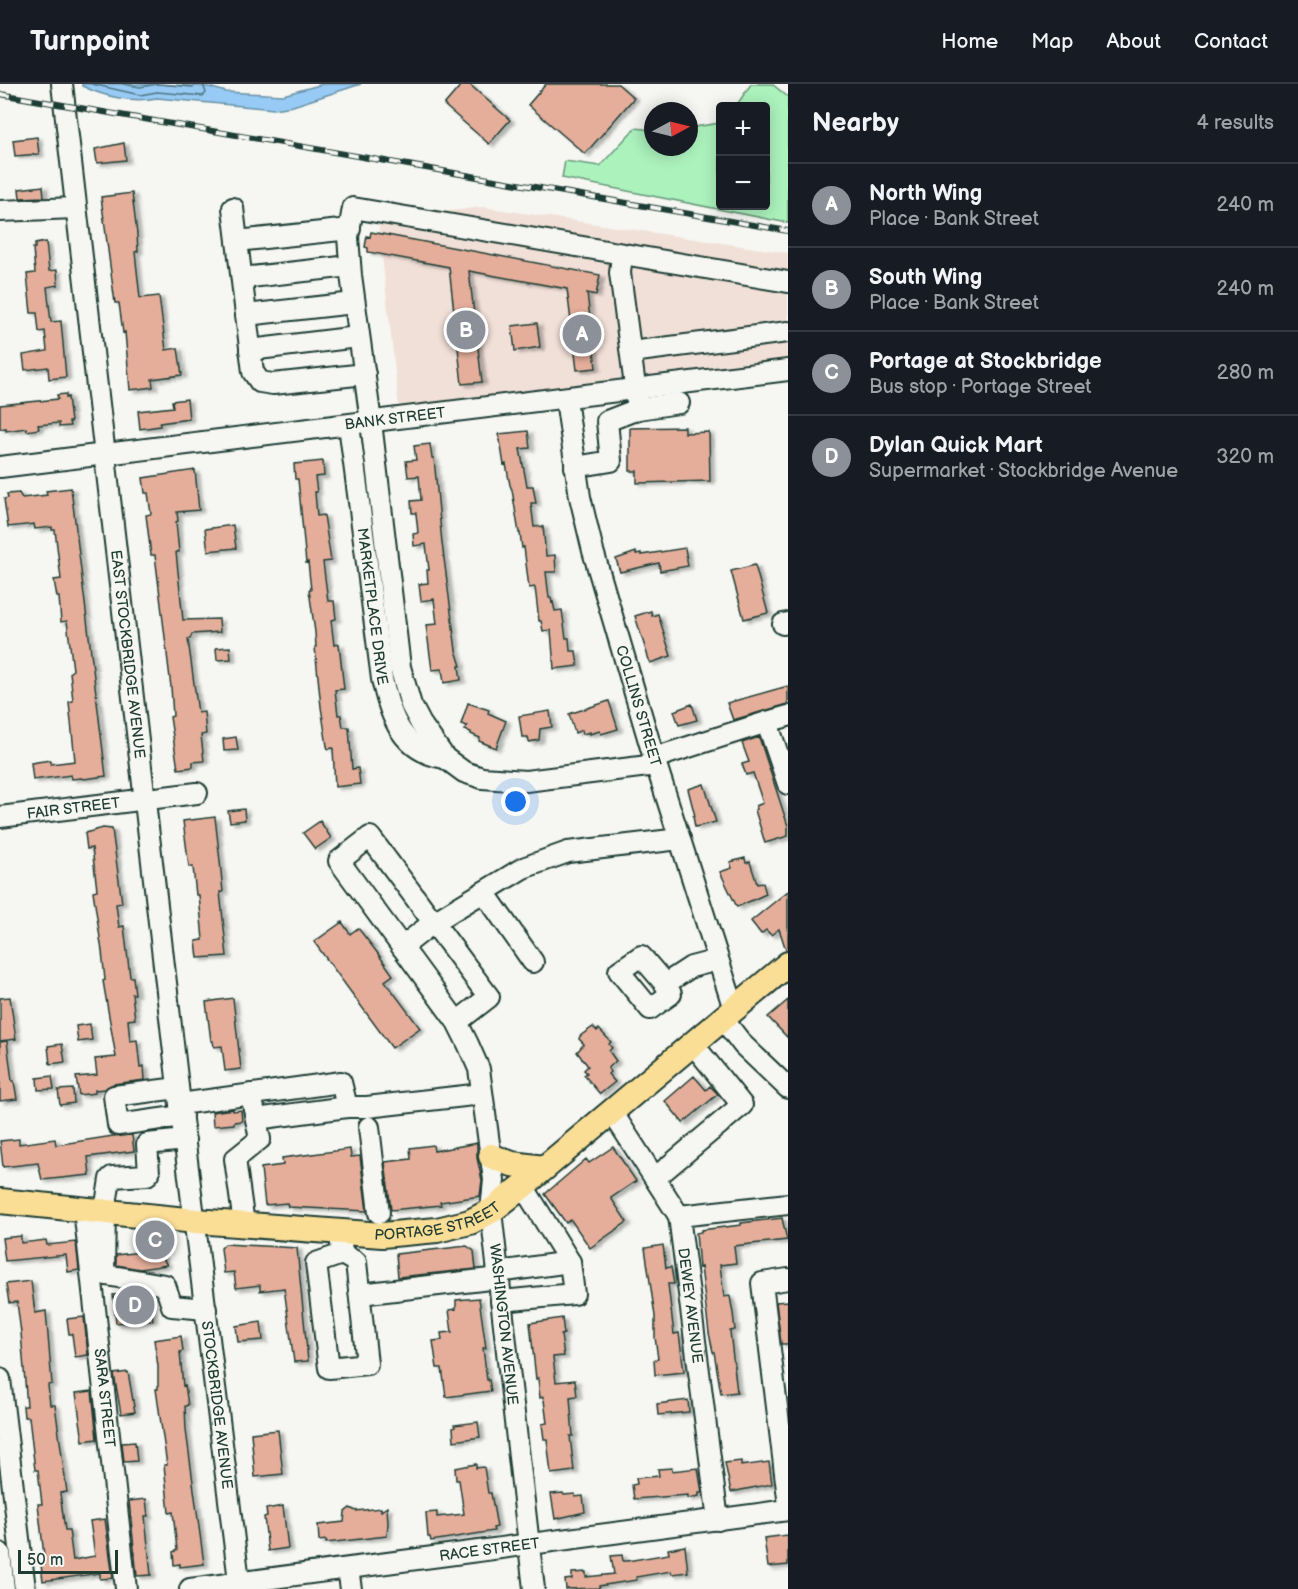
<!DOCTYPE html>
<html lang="en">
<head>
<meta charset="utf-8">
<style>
  :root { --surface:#171b24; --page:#20242c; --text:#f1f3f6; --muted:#9ea1a6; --line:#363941; --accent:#8c9099 }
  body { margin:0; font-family:"Balsamiq Sans",sans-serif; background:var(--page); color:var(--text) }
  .controls { position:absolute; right:18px; top:18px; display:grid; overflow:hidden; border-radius:6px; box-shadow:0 3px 15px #0003 }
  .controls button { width:54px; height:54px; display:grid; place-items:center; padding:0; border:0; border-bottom:2px solid var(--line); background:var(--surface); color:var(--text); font:30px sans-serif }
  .compass { position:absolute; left:644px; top:18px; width:54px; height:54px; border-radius:50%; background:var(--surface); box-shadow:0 3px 15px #0003; rotate:83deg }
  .scale { position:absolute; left:18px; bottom:15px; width:100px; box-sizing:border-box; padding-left:6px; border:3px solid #1f3d34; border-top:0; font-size:16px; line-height:21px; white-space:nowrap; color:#1f3d34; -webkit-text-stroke:4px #f6f6f2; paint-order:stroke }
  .you { position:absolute; left:516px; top:718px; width:21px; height:21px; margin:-15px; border:4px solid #fff; border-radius:50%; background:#1a73e8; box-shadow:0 0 0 9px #1a73e833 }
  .badge { display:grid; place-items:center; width:39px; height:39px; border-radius:50%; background:var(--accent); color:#fff; font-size:20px; font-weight:700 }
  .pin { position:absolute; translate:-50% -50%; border:3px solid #fff; box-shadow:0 2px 6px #0006 }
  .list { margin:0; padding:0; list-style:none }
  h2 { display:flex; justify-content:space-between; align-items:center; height:78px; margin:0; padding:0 24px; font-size:26px }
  h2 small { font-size:20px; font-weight:400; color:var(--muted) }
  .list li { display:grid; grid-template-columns:39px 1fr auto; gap:18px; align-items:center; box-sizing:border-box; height:84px; padding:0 24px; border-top:2px solid var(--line) }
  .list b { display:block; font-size:22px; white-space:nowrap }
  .list p { margin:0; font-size:20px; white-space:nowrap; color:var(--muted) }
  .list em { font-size:20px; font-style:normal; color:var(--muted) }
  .map { position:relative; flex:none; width:788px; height:1505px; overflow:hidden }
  header { display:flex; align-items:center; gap:36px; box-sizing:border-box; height:84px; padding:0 30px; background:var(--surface); border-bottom:2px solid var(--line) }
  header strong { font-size:28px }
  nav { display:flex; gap:33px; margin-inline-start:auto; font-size:21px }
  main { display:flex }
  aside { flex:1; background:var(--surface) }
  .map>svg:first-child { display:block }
  .built { fill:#f1e0d8 }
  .green { fill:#acf2bd; stroke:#669878; stroke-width:1.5 }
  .water { fill:#97caf4; stroke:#6792a7; stroke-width:1.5 }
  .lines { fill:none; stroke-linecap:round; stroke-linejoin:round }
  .shore { stroke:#4f7581; stroke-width:1.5 }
  .building { fill:#e5ae9b; stroke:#1f3d34; stroke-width:1.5; filter:url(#shadow) }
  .minor-casing { stroke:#1f3d34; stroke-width:24 }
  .major-casing { stroke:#1f3d34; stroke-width:28 }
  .minor { stroke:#f6f6f2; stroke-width:20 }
  .major { stroke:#fbde96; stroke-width:24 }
  .rail-casing { stroke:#1f3d34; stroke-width:6 }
  .rail { stroke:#f6f6f2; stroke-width:4; stroke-dasharray:11; stroke-linecap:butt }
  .labels { text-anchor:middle; stroke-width:4.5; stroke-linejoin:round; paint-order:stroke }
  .street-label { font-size:15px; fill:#1f3d34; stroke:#f6f6f2 }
</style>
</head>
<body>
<header>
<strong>Turnpoint</strong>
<nav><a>Home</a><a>Map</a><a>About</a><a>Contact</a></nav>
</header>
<main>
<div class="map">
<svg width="788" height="1505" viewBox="0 0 788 1505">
  <defs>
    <filter id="shadow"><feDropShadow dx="4.5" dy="2.5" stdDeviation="1.5" flood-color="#0004"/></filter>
  </defs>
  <rect width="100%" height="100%" fill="#f6f6f2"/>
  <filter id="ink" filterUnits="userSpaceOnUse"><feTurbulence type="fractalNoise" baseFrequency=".0167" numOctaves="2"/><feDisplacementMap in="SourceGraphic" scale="12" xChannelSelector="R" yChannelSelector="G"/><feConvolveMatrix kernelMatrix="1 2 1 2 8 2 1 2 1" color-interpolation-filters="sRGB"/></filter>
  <g filter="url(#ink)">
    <path class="built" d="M483,123L788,169V276L399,323L378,136Z"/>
    <path class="green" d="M751,0H772L788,13V139L562,94L565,77L600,82L635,44L653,46V63H689V44L720,39V122H766V22H736Z"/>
    <path class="water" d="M82,0H158L209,3L226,8L283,11L323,0H361L293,22L274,25L157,14C133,19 105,13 82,2Z"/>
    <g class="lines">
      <path class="shore" d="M92,0L140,11L157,8L203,12L206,9L203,0
        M123,0L140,3L158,0L193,3L196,0"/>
    </g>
    <path class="building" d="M462,0H469L510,36L489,60L444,21Z
      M546,0H618L634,14L585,70L528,21Z
      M37,53L39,70L15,72L13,56Z
      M124,59L126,76L97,79L95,65Z
      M43,102L44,113L20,114L19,105Z
      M132,109L137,150L138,167L135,168L140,214L159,212L166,266L178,264L182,291L152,295L153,303L130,306L125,248L123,249L119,219H115L101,113Z
      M371,148L600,191L596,211L587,209L596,284L577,286L567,205L469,187L482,298L462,300L449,183L368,168V164L365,163L367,152L370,153Z
      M46,158L49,187L57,186L58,201L47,203L51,238L61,237L66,293L49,295L48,283L25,286L23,271L47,267L45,247L39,248L37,229H31L27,190L35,189L33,164H35V160Z
      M537,239L540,263L515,267L512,242Z
      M66,310V314L68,313L71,338H69L70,342L59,343V339L38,341L39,345L27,347L26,344L6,347V344L0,345V321L58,315L57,311Z
      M187,315L189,335L160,339V342L140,345L138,327L173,323L172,317Z
      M685,343V349L709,348L710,397L637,399V387H630V344Z
      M528,347L530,364L520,365L527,402H533L536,419H531L534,443L543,442L546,472L555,471L556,488H546L549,514H551L552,519L553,518L555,527L562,526L566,554H569L570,567H576L578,582L554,585L551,546L543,547L541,537H539L535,503L529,504L524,463L522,464L520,449H519L512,406L510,401L506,380L504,381L499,350Z
      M430,360L432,374H434L442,459L456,566L461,582H459L461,596L444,599L442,585L432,586L426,541L437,540L434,515L421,517L419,500L428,499L427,486H429L426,460L414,462L413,450L418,449L416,429H412L411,417L421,416L419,392L408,393L406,377L416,376L414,362Z
      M323,377L324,392L315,393L317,408H315L317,432L324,431L331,477L323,478L328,517H334L336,535L331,536L334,561L339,560L344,605L335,606L338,631H341L343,643H349L352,685L358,684L360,700L335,703L333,664L328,665L327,662L321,623L315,563H316L315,548L309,506H311L308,478L306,479L298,395H295L294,380Z
      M195,386L199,426L177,428L178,437L176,438L179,468H176L183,536L219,535L220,548L192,550L190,555H188L198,629L204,628L206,650L201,651L204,677L193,678V683L178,685L170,633L173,632L171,603L155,471H151L146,431L151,430L148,409H145L143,394Z
      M71,404L106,692L84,695L81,694L72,695L71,691L33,696L31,679L50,676L51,680L75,677L69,618L73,617L70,588L73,586L67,537L61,538L59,513H57L54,496L61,495L55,446H52V443L35,445L34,440L8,443L4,415L8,414L7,410L19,409L22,414L47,411L46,407Z
      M233,441L236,464L208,467L205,445Z
      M685,464L688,482L660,487L659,479L620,488L616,475L636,468V470L641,469V471Z
      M755,481L768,529L744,535L731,487Z
      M651,527L652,532L658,530L671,572L650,579L635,532Z
      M230,563L231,575L217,576L216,564Z
      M788,602V620L733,636L727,619Z
      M609,617L618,645L601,650L600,647L590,650V648L583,650L582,646L575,649L569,630Z
      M468,619L489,626L488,629L506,637L496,664L479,657L480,654L471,650V648L465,646L467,642L461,640Z
      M692,620L697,636L679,641L674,627Z
      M550,627L552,643L540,645L539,656L529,658L528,653H522L519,632Z
      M236,653L238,666L224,667L223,655Z
      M759,653L788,742V752L765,759L755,726L757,725L756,722L763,719L753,689L746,691L742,680L749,678L742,659Z
      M704,700L716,738L695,743L693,732H695L688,705Z
      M244,725L245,736L230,738L228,727Z
      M215,733L220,777L223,808H220L227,872L198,874L196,857L203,856L199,811H196L193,783H189L183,737Z
      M320,737L331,754L315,765L303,749Z
      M103,744L112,745L122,819L116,820L119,843L124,842L130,893H133L135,910H132L135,935L128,936L130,957L137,956L140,983L144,982L145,996L113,1000L105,1005L95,1006V1009L79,1011L76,993L97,991L95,975L116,973L103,897L105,896L102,867L93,807L97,806L92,764L87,765L85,749Z
      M745,774L746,779L750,778L757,800L763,799L766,810L737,823L720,788L732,784L730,778Z
      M788,807V866H786L779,845L771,851L766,846L761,850L751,837Z
      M342,838L350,850L358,844L376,867L393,891L385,897L420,944L392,964L314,858Z
      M10,913L16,955L0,957V914Z
      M233,914L241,985L225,987L222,962L214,963L213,957H211L206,918Z
      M788,916V954L768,933Z
      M90,940L92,956L78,958L76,942Z
      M593,943L597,947L599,945L611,958L609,960L612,964L609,967L616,977L608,984L610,988L608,990L615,998L600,1010L584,991L587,989L584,986L588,982L577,968L584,960L579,955L580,952Z
      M7,957L12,997H14L17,1015L0,1017V958Z
      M62,960L65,978L50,980L48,962Z
      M52,992L54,1005L38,1006L37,994Z
      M694,992L706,1006L710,1002L718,1010L683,1039L665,1017Z
      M73,1005L74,1019L60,1021L58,1006Z
      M233,1025V1027L241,1026L242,1037L234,1038V1040L213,1042L212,1028Z
      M132,1051L134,1067L88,1073L90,1091L42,1096L38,1079L3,1083L0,1057L19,1055V1060L55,1055L56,1061L113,1052Z
      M477,1059V1074L482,1096L480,1112L440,1118L441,1121L391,1126L385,1078L411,1075L410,1064L433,1061L434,1067Z
      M613,1063L636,1097L611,1114L627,1138L590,1164L571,1136L566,1139L545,1110L586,1075L589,1079Z
      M350,1065L351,1073L360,1072L367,1127L288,1123L287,1119L265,1121L261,1084L283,1081L282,1074Z
      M782,1134L787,1156L734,1162L736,1179L720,1181L724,1213L730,1212L733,1229L735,1246L730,1247L737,1308L721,1310L714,1268H713L709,1249L701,1183L699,1184L696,1149L701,1148V1146L741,1141V1139Z
      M21,1152V1159L46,1156L47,1161L76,1158L79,1186L68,1188L66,1171L5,1177L2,1154Z
      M225,1160L297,1164L308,1277L294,1278L284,1204L260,1207V1201L236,1204L234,1188L224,1189L221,1164Z
      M663,1161L666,1184L671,1183L674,1200H668L674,1250L679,1249L684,1288L655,1291L654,1276L658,1275L655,1253V1232L645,1164Z
      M467,1162L474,1167L476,1185L398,1193L396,1170Z
      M158,1166L167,1181L140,1185L116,1181V1171Z
      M31,1197L35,1229L46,1227L52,1300L48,1301L50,1321H55L67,1408L60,1409L65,1446H69L73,1476L95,1472L90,1437L105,1435L113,1494L100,1495V1489L43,1497L41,1480H45L38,1420H42L38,1386H35L29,1333H24L23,1322H27L21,1249L17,1218L9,1219L6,1200Z
      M139,1209L150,1211L153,1236L116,1239L113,1211Z
      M479,1214L486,1264H483L487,1296H489L491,1307L446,1313L442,1284H437L433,1257L442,1256L441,1249L452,1248L449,1226L456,1225V1216Z
      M788,1217V1260H781L776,1218Z
      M84,1233L88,1271L75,1273L72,1250H69L67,1235Z
      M562,1234L564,1250L561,1251L564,1272L553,1273L556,1298L575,1296L577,1312L570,1313L573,1352H570L574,1387L551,1390L547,1355H544L542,1340L547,1339L544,1316L543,1313L540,1314L538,1294L536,1295L530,1239Z
      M261,1238L263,1256L238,1258L236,1242Z
      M181,1252L183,1267L180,1268L183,1302L185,1301L188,1321L185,1322L186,1346L204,1480L180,1483V1480L174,1481L173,1468L177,1466L173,1428L169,1429L164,1381H167L156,1305H158V1282L154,1256Z
      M128,1288L135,1328L121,1330L114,1290Z
      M92,1307L97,1355L83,1357L76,1309Z
      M688,1316L689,1328L658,1331L657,1320Z
      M478,1338L480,1353L454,1357L453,1344L455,1343L454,1341Z
      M278,1346L283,1390L255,1393L251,1349Z
      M135,1358L137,1377L124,1378L122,1359Z
      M741,1377V1382L769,1378L772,1400L731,1408L725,1379Z
      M476,1380V1384L484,1383L488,1409H491L497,1443L493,1444L494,1447L431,1457L430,1453H428L426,1429L437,1428V1433L464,1430L459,1396H456L455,1384Z
      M672,1384V1387L698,1384L702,1409H699V1412L688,1414V1411L634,1415L632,1401L637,1400L636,1394L659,1392L658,1385Z
      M563,1409L564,1411L575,1410V1413L583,1412L585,1428L555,1435L551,1410Z
      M146,1415L148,1432H145L151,1491L137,1492L129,1417Z
      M283,1422L288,1464L268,1467L264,1433L267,1432L266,1425Z
      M387,1423L388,1439L387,1452L326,1459V1456L319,1457L318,1441L344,1438L345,1428L350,1424L356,1427L381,1424V1427Z
      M788,1451V1481L768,1483L764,1454Z
      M685,1462L688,1488L672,1490L671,1487L636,1493L637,1496L599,1502V1504L566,1505L565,1496L572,1495V1489L586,1488V1493L614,1490L611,1472L622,1471L623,1477H627L669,1470L668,1465Z"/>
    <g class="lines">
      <defs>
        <g id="minor">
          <path id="s1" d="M62,0L180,1020L240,1505"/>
          <path d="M233,124L253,288L260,298L273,300L365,290"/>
          <path d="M0,127L75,124"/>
          <path d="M237,157L350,145"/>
          <path d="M622,170L620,189L638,325"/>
          <path d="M242,194L350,182"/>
          <path d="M246,231L354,219"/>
          <path d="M250,266L358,253"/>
          <path d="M631,268L788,248"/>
          <path id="s2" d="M566,315L580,413L593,467L654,674L734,925"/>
          <path id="s3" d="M349,341L382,595C390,632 402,668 445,674"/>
          <path id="s4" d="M0,383L788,286"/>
          <path d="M575,383L611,377L607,337L638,325L679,319"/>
          <path d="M783,540L788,539"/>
          <path d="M767,638L788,632"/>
          <path d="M654,674L767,638L788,700"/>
          <path d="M656,681L526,697L482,694L464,688L445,674L421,640L411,621L400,583L371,338L351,191L348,153L353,124L788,198"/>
          <path id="s5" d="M0,733L197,709"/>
          <path d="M484,808L533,878"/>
          <path d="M402,863L434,838L523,784L568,768L680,755"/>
          <path d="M665,900L671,910L650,925L619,887L641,872L665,900L691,883L718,876"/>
          <path d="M723,935L743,961L788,1004"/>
          <path id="s6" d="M457,938L489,913L370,753L339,777L457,938L468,960L479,985L494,1096L491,1127L534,1505"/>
          <path d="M178,1004L114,1012L118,1041L182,1032"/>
          <path d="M180,1020L341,998L347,1023H367L482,1010"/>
          <path id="s7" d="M612,1028L679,1132L718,1436"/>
          <path d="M256,1035L347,1023"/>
          <path d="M369,1043L379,1129"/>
          <path d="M185,1056L147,1060L149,1089L147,1091L112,1093L110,1095L105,1127L104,1188L106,1191L165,1201L172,1222L206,1225"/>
          <path d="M655,1094L742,1021L693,960"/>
          <path id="s8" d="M84,1125L126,1505"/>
          <path d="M679,1132L788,1120"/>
          <path d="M244,1140L235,1075L260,1055L251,1010"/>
          <path d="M340,1148L342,1170L356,1178L367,1280L329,1284L316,1179L342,1170"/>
          <path d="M498,1188L570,1178L523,1102"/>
          <path d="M788,1195L762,1199L788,1414"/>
          <path d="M360,1210L499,1194"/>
          <path d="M501,1217L574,1210L570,1178"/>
          <path d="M0,1295L25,1505"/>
          <path d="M0,1469L4,1505"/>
          <path d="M348,1485L351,1505"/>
          <path id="s9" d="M190,1505L788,1426"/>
        </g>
        <g id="major">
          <path d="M491,1072L512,1080L544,1084"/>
          <path id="s10" d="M0,1117L196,1137L382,1151L437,1146L470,1138L491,1127L523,1102L788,880"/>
        </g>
      </defs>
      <use href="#minor" class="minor-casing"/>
      <use href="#major" class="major-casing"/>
      <use href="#minor" class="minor"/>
      <use href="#major" class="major"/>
      <defs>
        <path id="rail" d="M0,10L788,147"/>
      </defs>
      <use href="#rail" class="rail-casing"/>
      <use href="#rail" class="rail"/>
    </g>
  </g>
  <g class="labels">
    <g class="street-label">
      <text dy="5" stroke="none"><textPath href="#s4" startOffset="398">BANK STREET</textPath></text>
      <text dy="5" stroke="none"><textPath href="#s3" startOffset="183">MARKETPLACE DRIVE</textPath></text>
      <text dy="5" stroke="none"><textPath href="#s1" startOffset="574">EAST STOCKBRIDGE AVENUE</textPath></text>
      <text dy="5" stroke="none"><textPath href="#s2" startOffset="316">COLLINS STREET</textPath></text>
      <text dy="5" stroke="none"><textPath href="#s5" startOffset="74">FAIR STREET</textPath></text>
      <text dy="5" stroke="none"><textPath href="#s10" startOffset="441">PORTAGE STREET</textPath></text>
      <text dy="5" stroke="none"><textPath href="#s7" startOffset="214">DEWEY AVENUE</textPath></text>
      <text dy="5" stroke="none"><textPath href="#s6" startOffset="788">WASHINGTON AVENUE</textPath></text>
      <text dy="5" stroke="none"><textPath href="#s8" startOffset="190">SARA STREET</textPath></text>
      <text dy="5" stroke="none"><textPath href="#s1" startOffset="1330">STOCKBRIDGE AVENUE</textPath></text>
      <text dy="5" stroke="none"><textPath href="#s9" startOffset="302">RACE STREET</textPath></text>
    </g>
  </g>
</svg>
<div class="controls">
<button>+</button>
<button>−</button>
</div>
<svg class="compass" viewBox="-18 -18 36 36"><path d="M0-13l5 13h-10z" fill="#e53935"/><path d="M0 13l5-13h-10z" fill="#9ea1a6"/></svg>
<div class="scale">50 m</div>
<div class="you"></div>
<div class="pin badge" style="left:582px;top:250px">A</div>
<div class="pin badge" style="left:466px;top:246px">B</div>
<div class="pin badge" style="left:155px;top:1156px">C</div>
<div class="pin badge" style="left:135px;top:1221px">D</div>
</div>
<aside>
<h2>Nearby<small>4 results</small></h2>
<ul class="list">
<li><span class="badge">A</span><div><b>North Wing</b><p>Place · Bank Street</p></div><em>240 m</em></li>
<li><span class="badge">B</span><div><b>South Wing</b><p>Place · Bank Street</p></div><em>240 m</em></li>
<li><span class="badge">C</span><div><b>Portage at Stockbridge</b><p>Bus stop · Portage Street</p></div><em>280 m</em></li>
<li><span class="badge">D</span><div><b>Dylan Quick Mart</b><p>Supermarket · Stockbridge Avenue</p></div><em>320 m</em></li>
</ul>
</aside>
</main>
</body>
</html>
